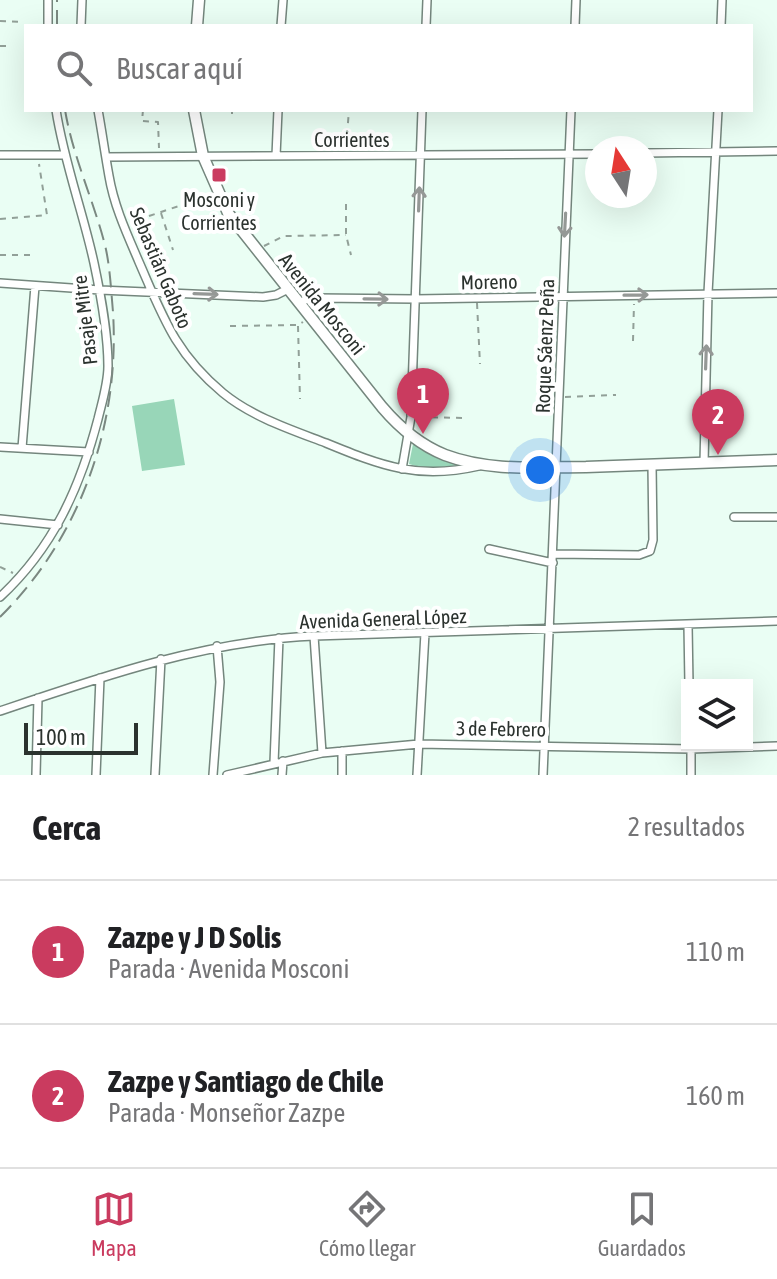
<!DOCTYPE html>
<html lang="es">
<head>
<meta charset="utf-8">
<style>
  :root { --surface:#fff; --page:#f2f2f2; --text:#202124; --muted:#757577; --line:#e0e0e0; --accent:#ca3b5f }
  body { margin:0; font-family:"Asap Condensed",sans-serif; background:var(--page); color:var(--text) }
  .controls { position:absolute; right:24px; bottom:24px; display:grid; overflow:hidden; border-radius:0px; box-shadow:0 8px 32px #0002 }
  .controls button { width:72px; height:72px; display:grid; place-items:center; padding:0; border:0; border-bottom:2px solid var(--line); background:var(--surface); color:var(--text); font:40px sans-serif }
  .compass { position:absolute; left:585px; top:136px; width:72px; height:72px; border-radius:50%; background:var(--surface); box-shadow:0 8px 32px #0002; rotate:348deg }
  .scale { position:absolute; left:24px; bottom:20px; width:114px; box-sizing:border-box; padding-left:8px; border:4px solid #2b322e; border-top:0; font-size:22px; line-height:28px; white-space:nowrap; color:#2b322e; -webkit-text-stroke:6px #fff; paint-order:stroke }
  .you { position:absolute; left:540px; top:470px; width:28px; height:28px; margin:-20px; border:6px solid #fff; border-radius:50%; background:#1a73e8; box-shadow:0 0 0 12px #1a73e833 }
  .badge { display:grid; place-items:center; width:52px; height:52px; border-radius:50%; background:var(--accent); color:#fff; font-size:26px; font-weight:700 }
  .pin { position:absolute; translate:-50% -66px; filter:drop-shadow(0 2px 4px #0008) }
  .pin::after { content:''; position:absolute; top:42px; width:28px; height:24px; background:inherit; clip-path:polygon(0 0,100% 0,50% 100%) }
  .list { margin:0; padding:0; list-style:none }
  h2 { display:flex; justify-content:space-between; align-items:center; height:104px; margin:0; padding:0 32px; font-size:34px }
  h2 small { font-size:26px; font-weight:400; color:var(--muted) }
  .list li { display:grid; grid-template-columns:52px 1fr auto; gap:24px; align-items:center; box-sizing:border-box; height:144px; padding:0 32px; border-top:2px solid var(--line) }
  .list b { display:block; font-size:30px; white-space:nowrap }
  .list p { margin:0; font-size:26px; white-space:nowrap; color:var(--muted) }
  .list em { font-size:26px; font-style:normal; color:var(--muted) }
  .icon { flex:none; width:44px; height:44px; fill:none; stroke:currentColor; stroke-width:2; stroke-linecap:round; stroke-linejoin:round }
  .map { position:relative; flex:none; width:777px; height:775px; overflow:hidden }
  .search { position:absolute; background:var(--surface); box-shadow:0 8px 32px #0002; left:24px; right:24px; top:24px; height:88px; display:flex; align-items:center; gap:20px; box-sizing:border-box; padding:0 28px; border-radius:0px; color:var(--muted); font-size:30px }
  .sheet { height:392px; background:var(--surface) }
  nav { display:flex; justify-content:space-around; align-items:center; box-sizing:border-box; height:112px; border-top:2px solid var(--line); background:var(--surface); font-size:22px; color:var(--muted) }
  nav a { display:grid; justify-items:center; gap:4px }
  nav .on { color:var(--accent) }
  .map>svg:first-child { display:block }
  .green { fill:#98d6b8 }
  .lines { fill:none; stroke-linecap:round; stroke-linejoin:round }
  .street-casing { stroke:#74867d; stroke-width:10 }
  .secondary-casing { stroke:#74867d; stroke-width:13 }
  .path { stroke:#92a098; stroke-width:2; stroke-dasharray:6 6; stroke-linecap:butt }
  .street { stroke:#fff; stroke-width:7 }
  .secondary { stroke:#fff; stroke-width:10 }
  .rail { stroke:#7b8881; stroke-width:2; stroke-dasharray:16 8; stroke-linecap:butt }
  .oneway { stroke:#959896 }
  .poi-dot { fill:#ca3b5f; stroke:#fff; stroke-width:3 }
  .labels { text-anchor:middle; stroke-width:8; stroke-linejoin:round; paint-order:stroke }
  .street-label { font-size:20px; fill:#2b322e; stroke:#fff }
  .poi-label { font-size:20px; fill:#2b322e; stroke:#fff }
</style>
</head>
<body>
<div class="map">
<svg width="777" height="775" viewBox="0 0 777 775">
  <rect width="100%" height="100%" fill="#eafef4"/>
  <path class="green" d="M174,399L185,465L142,471L132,406Z
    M413,444L460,465L427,469L409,464Z"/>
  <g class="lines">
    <defs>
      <path id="street" d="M48,26V0
        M81,26L82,0
        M281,26L283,0
        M426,26L427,0
        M575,26L576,0
        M721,26L722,0
        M98,110C102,132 105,154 109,176C114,206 127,234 139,262C163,317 175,353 223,393C252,417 292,430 326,443C382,466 418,480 479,466
        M645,153L777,151
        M0,155H65
        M276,156L278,110
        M106,157L597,154
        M0,283L100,290L263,297L276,295L288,289
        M300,304L305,300L317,298L415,299L777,293
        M0,447L89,452
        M22,448L35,286
        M704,463L708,293L718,110
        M402,469L411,417L422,110
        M734,517H777
        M0,519L58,525
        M489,549L553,563
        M553,554L639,555L650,551L653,540L652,465
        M0,597C53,548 80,488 98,419C102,402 108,384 108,366C108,332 101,296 94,263C83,212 64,162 56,110
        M688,625L689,685
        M314,636L322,753
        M0,711C103,676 205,641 314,636L777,621
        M691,747V775
        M342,751V775
        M274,763L279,638
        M36,775L38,698
        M96,775L100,678
        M155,775L161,659
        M213,775L220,682L217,646
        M227,775L322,753L419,744L691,749L777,746
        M282,775L283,761
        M417,775L425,633
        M543,775C553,553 561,332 571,110"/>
      <path id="secondary" d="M197,26L199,0
        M194,110L203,156L228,213L382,407C399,427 420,445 445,455C490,472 539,467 586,467C649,465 713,462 777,460"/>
    </defs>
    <use href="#street" class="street-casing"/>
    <use href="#secondary" class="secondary-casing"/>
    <path class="path" d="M0,21L21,22
      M0,46H8
      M143,110L142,121L158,122L159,148
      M232,110V114
      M346,147L349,110
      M346,204V235L351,255
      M161,213L173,250
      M149,216L212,195
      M0,219L47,215L39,164
      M264,246L284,236L346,235
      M0,255H35
      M477,303L480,364
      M230,326L298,325L303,322
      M298,326L300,399
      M633,341L634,304
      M565,397L616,395
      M420,417L465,418
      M0,567L13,573"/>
    <use href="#street" class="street"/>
    <use href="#secondary" class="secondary"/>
    <path class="rail" d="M57,26V0
      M0,617C81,537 120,424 113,312C111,290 110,266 105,245C93,199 73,157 65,110"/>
  </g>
  <defs><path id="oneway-shaft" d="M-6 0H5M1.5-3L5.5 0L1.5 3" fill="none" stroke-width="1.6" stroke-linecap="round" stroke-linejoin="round" transform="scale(2)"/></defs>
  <g class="oneway">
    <use href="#oneway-shaft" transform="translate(419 199) rotate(-88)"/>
    <use href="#oneway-shaft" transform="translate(565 225) rotate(93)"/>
    <use href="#oneway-shaft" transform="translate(206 294) rotate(2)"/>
    <use href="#oneway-shaft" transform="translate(636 295) rotate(-1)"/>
    <use href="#oneway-shaft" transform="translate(376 299) rotate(1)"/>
    <use href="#oneway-shaft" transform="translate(706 357) rotate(-88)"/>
  </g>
  <rect class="poi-dot" x="211" y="167" width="16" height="16" rx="4"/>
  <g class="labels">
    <g class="street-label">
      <text x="352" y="147">Corrientes</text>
      <text transform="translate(161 268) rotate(67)" y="7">Sebastián Gaboto</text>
      <text transform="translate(489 282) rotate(-1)" y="7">Moreno</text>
      <text transform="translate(322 304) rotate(51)" y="7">Avenida Mosconi</text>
      <text transform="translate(85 320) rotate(-97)" y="7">Pasaje Mitre</text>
      <text transform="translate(545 346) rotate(-88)" y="7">Roque Sáenz Peña</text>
      <text transform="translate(383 619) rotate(-2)" y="7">Avenida General López</text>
      <text transform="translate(501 729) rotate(1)" y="7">3 de Febrero</text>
    </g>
    <g class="poi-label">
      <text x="219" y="207">Mosconi y<tspan x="219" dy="23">Corrientes</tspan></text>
    </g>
  </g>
</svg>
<div class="controls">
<button><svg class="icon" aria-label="layers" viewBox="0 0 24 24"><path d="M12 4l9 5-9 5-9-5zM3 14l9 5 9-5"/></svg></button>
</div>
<svg class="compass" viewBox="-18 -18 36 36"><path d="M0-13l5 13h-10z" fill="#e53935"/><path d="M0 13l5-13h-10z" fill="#757577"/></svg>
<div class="scale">100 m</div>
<div class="you"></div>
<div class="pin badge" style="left:423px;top:434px">1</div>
<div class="pin badge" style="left:718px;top:455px">2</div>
<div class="search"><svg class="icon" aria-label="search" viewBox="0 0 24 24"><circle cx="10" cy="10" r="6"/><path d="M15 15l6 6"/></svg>Buscar aquí</div>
</div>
<section class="sheet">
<h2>Cerca<small>2 resultados</small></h2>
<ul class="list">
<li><span class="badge">1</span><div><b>Zazpe y J D Solis</b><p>Parada · Avenida Mosconi</p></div><em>110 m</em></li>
<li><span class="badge">2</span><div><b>Zazpe y Santiago de Chile</b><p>Parada · Monseñor Zazpe</p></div><em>160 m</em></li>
</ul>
</section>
<nav>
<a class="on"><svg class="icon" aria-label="map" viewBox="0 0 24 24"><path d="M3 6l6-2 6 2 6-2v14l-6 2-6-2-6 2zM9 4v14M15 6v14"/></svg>Mapa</a>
<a><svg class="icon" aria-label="directions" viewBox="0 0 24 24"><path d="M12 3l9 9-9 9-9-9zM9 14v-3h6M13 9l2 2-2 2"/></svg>Cómo llegar</a>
<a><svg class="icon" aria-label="saved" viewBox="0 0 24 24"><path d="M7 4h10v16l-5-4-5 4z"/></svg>Guardados</a>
</nav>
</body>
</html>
